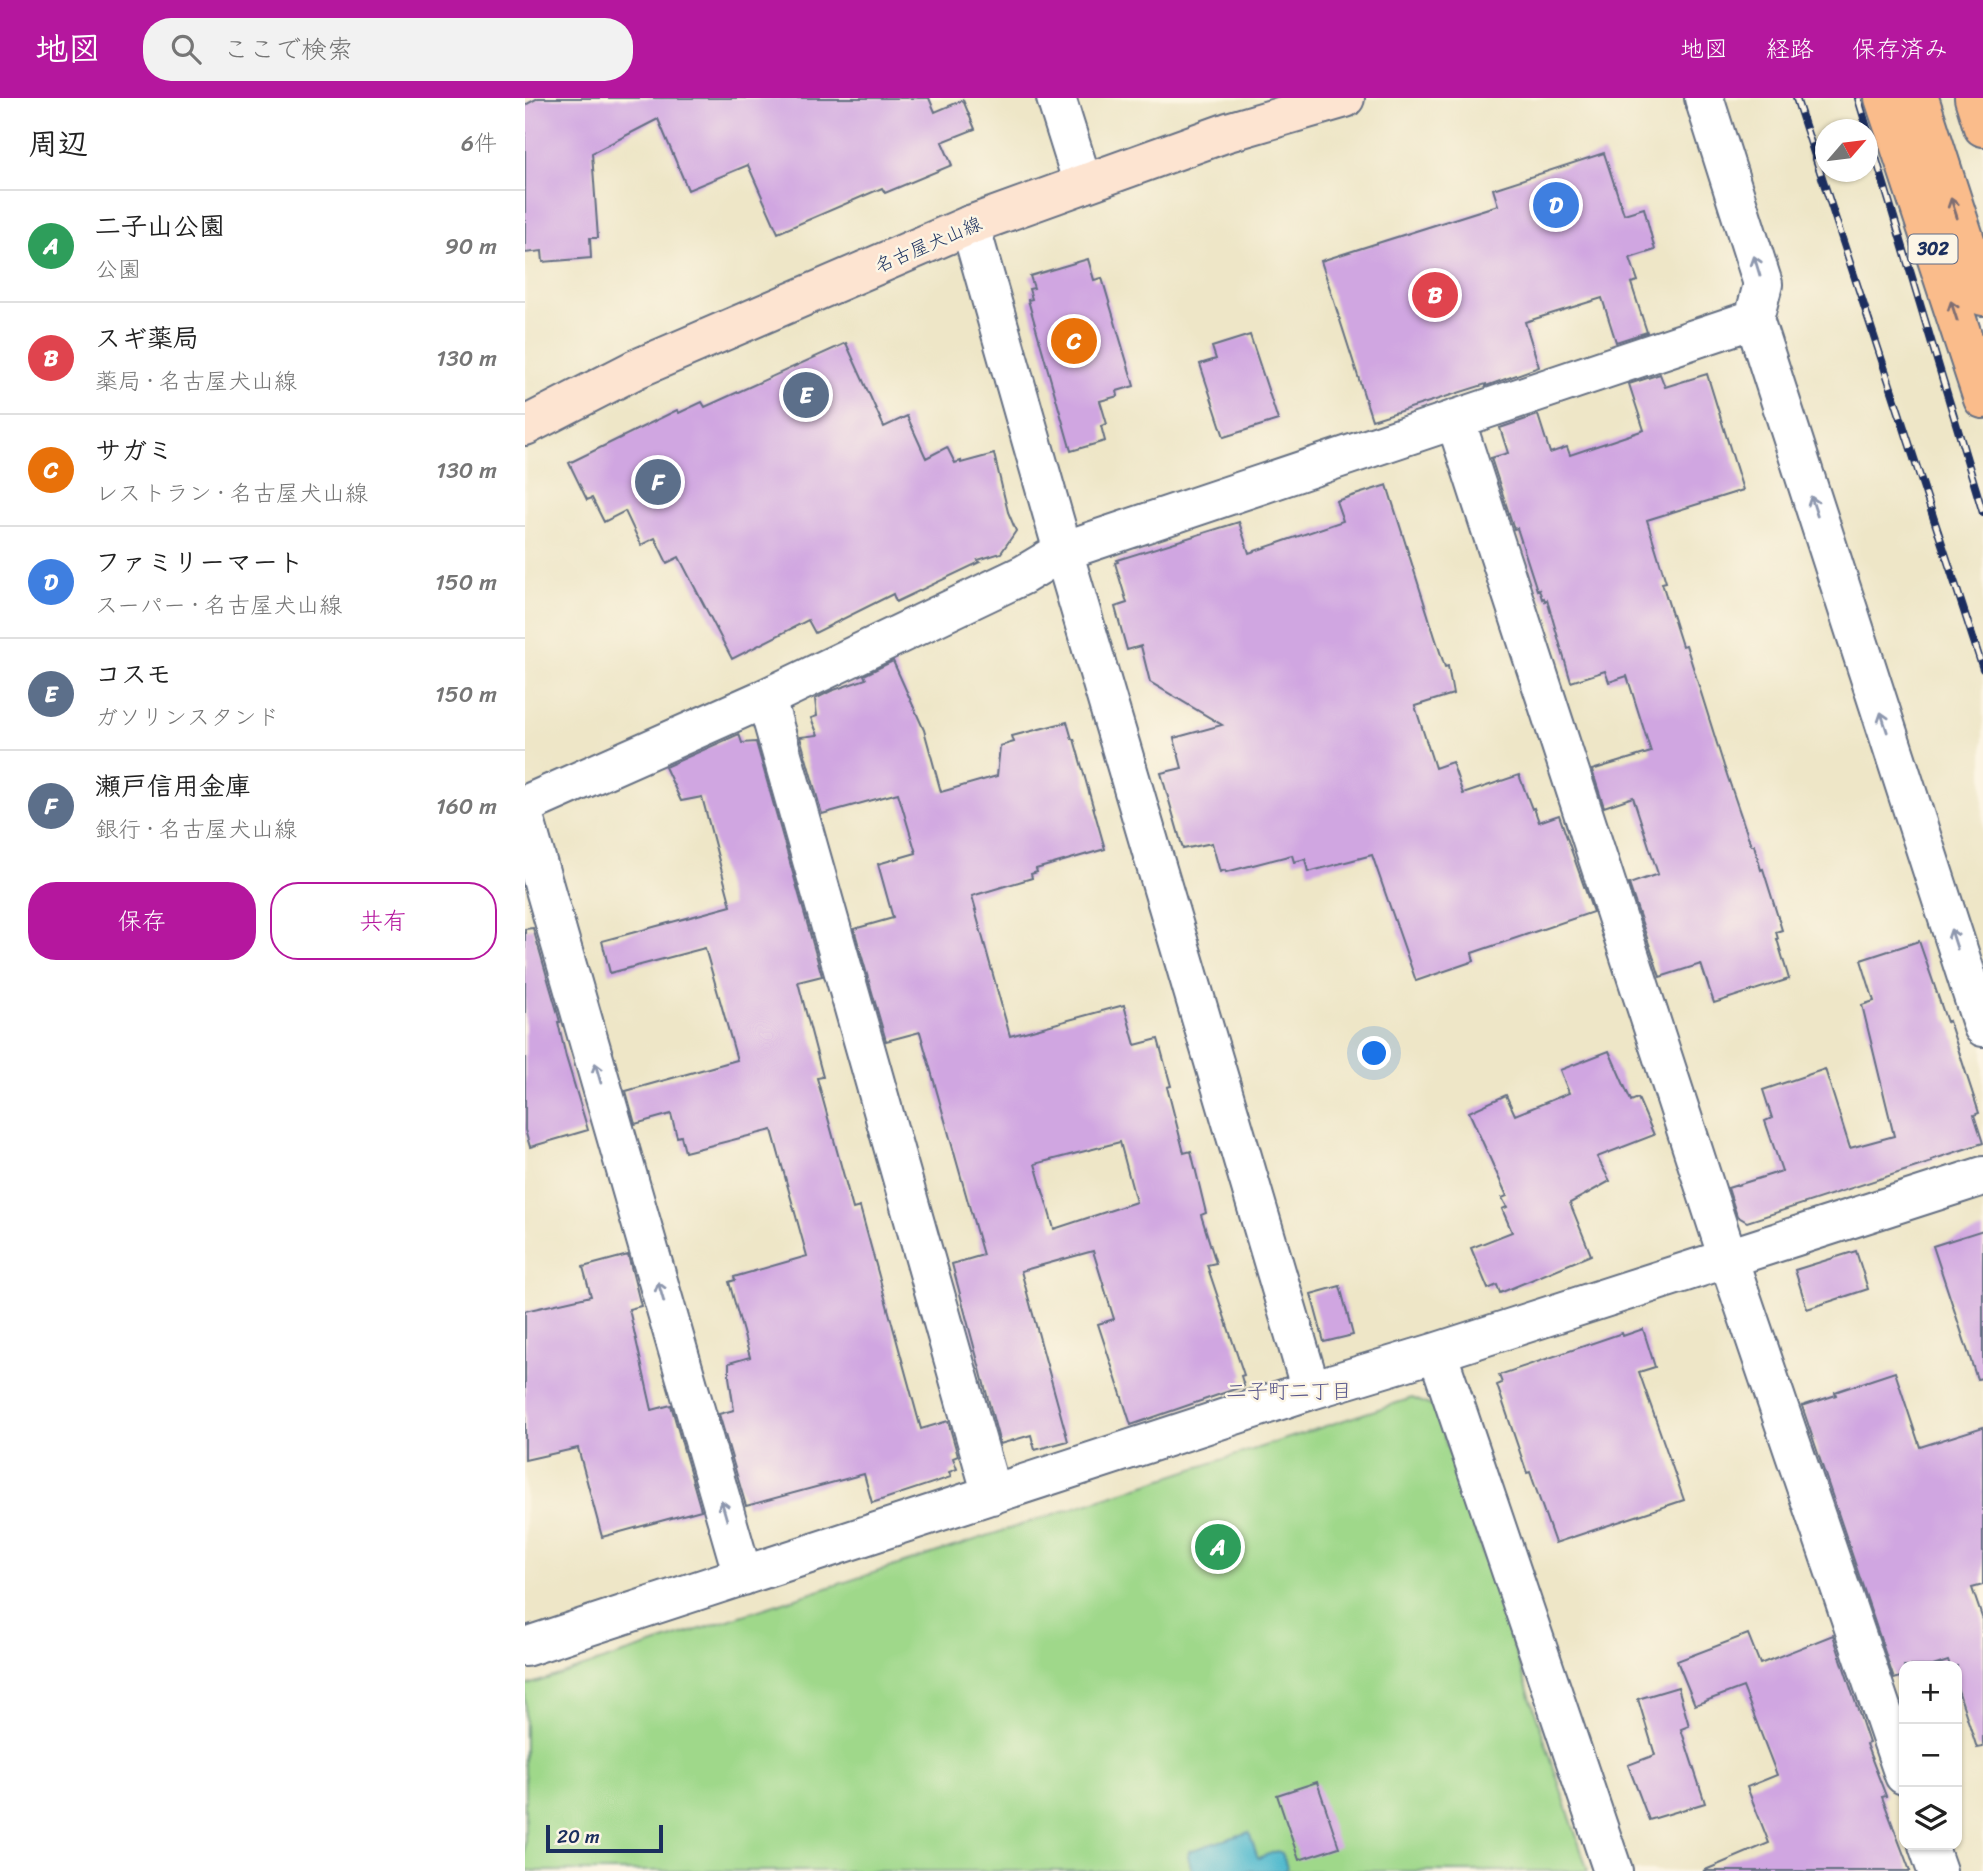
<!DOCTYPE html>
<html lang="ja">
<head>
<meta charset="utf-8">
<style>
  :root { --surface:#fff; --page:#f2f2f2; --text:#222; --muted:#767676; --line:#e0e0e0; --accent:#b5179e }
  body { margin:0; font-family:Sriracha,"Klee One",sans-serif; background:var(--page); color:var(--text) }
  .controls { position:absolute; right:21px; bottom:21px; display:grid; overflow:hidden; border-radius:14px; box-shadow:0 2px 5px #0004 }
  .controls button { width:63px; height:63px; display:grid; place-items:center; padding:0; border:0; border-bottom:2px solid var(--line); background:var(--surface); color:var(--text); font:35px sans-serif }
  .compass { position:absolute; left:1290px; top:21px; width:63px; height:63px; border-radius:50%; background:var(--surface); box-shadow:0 2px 5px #0004; rotate:62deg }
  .scale { position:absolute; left:21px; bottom:18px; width:117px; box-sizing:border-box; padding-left:7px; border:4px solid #1b2f5e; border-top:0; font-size:19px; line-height:24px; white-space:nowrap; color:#1b2f5e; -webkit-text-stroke:5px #fcf5e5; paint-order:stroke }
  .you { position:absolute; left:850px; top:956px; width:24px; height:24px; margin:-18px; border:5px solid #fff; border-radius:50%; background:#1a73e8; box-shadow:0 0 0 10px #1a73e833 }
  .badge { display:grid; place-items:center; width:46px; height:46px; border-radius:50%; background:var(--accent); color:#fff; font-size:23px; font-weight:700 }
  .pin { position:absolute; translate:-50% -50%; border:4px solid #fff; box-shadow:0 2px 7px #0006 }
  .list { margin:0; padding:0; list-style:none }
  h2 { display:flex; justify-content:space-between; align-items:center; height:91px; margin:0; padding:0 28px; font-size:30px }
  h2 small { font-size:23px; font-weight:400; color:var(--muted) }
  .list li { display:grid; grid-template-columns:46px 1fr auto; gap:21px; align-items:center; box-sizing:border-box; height:112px; padding:0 28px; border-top:2px solid var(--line) }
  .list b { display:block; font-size:26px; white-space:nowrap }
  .list p { margin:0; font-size:23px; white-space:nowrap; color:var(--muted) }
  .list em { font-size:23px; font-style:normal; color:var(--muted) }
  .actions { display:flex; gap:14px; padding:21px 28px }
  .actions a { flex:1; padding:16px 0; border:2px solid var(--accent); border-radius:28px; text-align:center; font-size:24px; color:var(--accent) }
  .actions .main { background:var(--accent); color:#fff }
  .icon { flex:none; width:38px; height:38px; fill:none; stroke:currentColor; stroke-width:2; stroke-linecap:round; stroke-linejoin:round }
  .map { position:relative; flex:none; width:1458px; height:1773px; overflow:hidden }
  header { display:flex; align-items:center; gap:42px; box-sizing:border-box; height:98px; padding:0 35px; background:var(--accent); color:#fff }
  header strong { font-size:33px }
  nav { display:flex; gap:38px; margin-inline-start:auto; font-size:24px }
  .search { width:490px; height:63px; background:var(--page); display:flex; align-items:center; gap:18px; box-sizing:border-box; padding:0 24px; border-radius:28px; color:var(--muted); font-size:26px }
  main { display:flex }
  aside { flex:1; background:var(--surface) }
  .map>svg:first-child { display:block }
  .green { fill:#9fd88a; stroke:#5d8474; stroke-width:2 }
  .water { fill:#51bace; stroke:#367496; stroke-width:2 }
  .building { fill:#d0a6e1; fill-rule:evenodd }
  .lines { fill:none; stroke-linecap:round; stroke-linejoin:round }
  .street-casing { stroke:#656f83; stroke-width:42 }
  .secondary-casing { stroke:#656f83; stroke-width:42 }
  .highway-casing { stroke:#656f83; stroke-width:42 }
  .street { stroke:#fff; stroke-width:38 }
  .secondary { stroke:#fde4d1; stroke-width:38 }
  .highway { stroke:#fabc8b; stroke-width:38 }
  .rail-casing { stroke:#1b2f5e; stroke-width:8 }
  .rail { stroke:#fcf5e5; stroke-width:5; stroke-dasharray:16; stroke-linecap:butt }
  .oneway { stroke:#7f6e72 }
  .oneway2 { stroke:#8d97ae }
  .labels { text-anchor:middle; stroke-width:5; stroke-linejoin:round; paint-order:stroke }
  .shield { fill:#fcf5e5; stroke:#5e6a86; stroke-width:2 }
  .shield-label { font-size:18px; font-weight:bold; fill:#1b2f5e }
  .street-label { font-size:19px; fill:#1b2f5e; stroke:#fcf5e5 }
  .neighbourhood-label { font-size:21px; fill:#5a598c; stroke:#fcf5e5 }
</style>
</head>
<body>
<header>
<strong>地図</strong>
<div class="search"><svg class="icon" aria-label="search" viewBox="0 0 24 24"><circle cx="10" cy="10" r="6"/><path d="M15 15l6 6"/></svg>ここで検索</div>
<nav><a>地図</a><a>経路</a><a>保存済み</a></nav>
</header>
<main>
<aside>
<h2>周辺<small>6件</small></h2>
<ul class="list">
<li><span class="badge" style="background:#2e9e5b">A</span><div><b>二子山公園</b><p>公園</p></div><em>90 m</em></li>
<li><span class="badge" style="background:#e0444e">B</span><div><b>スギ薬局</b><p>薬局 · 名古屋犬山線</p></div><em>130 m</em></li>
<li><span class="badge" style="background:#e8710a">C</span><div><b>サガミ</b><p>レストラン · 名古屋犬山線</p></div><em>130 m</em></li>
<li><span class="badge" style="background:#3f7fe0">D</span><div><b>ファミリーマート</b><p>スーパー · 名古屋犬山線</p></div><em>150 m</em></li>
<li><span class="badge" style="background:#5c6f8a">E</span><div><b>コスモ</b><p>ガソリンスタンド</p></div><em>150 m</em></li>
<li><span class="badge" style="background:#5c6f8a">F</span><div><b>瀬戸信用金庫</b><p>銀行 · 名古屋犬山線</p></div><em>160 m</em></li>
</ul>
<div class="actions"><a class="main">保存</a><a>共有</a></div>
</aside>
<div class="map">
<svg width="1458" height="1773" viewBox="0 0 1458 1773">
  <rect width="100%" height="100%" fill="#fcf5e5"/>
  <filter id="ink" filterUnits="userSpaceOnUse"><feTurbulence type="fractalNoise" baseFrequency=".0143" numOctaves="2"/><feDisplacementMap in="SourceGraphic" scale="14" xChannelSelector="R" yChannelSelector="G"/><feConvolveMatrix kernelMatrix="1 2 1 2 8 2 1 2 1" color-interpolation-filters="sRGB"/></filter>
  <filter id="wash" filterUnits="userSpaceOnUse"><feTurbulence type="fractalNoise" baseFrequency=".00686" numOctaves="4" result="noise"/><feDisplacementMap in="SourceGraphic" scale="28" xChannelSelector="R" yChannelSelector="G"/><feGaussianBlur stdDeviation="1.57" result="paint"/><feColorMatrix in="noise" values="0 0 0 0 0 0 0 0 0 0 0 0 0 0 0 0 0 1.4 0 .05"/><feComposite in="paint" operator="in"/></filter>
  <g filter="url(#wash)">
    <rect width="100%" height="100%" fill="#eee6c7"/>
    <path class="green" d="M887,1300L909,1309L1063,1773H0V1588Z"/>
    <path class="water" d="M724,1734L733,1760L752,1753L757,1755L762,1770L761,1773H667L663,1759L664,1753Z"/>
    <g id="blocks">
      <path class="building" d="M13,0H404L410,14L438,2L450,31L417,44L427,67L360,95L357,90L253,135L223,67L163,92L133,21L67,55L73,140H65L66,160L18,164L17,153L0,155V7Z
        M1079,55L1099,116L1119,110L1130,152L1105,160L1113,183L1106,185L1122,234L1091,244L1077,200L1000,224L1014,269L961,288V286L847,322L796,163L973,107L968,91Z
        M563,161L569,182L577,180L609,288L592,293L593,298L575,303L582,326L576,328L580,343L546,353L503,202L507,201L504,191L509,190L505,178Z
        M725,237L753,322L699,339L675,266L691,261L687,249Z
        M321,245L359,329L382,318L401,360L422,349L430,365L436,363V365L469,356L483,414L491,433L476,455L453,462L455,464L371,504L368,496L290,535L283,522L207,561L154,459L142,465L130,440L116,447L100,413L79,424L67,400L62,402L44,365L152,312L154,315L177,304L180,309Z
        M1135,276L1140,289L1182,276L1218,392L1122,422L1141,484L1137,485L1157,548L1161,547L1199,668L1226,747H1229L1236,772L1238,771L1257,832L1251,834L1253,841H1252L1264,881L1189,905L1176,866L1135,879L1104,786L1133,776L1108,699L1079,709L1067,672L1126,654L1102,578L1084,584L1080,573L1046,584L1022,502L1020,503L1019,500L1017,501L1014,491L1012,492L992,430L989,431L966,360L983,355L975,330L1013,317L1025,355L1042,349L1045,357L1119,332L1104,286Z
        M862,387L910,539L920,569L923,568L928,596L890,608L910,670L927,664L938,696L994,677L1007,711L1009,710L1014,724L1034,717L1068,814L947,855L949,863L891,883L847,757L783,774L780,761L769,764L767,757L701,774L700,772L695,774L687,745L658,751L636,675L657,670L649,640L697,627L625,584L616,548L602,552L590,509L602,505L590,465L593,464L592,462L714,424L724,455L818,423L811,403Z
        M368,563L399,632L416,694L472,678L475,648L489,644L487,638L542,624L547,641H549L580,751L511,771L512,774L506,776L507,780L447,798L451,812H450L485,938L599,907L610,947L633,941L646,988L642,989L659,1055L666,1053L681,1115L676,1117L691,1165L682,1167L719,1277L716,1278L719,1288L606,1327L573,1226L589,1221L568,1153L496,1173L543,1343L510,1352L506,1337L475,1346L427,1166L458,1157L395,934L361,943L329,831L368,820L353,766L391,755L373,695L297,716L275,639L293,637L286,620L292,618L290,601L306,593L341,581L339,577ZM595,1044L611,1104L529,1131L510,1066Z
        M214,636L217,645L231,644L297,878L273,884L298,979L292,980L328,1111L335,1109L396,1331L423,1323L433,1358L428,1360L432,1371L424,1374L426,1379L347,1405L339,1376L221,1408L194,1316L209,1312L204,1279V1265L225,1259L204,1184L210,1182L209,1179L282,1158L247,1032L160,1054L156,1038L152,1039L146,1016L110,1026L101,993L212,962L180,850L85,875L77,843L206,808L177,699L156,703L140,669Z
        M8,830L32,913L35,924H33L41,959L63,1032L5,1049L0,1032V831Z
        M1394,843L1422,924L1424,923L1454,1015L1449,1017L1458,1045L1406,1062L1407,1064L1222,1124L1212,1118L1203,1090L1257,1073L1240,1023L1247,1020L1238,992L1300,971L1325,1050L1369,1038L1337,907L1349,903L1336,862Z
        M1084,953L1106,1003L1113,1000L1129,1037L1072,1059L1085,1083L1045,1105L1066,1157L975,1195L972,1187L963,1191L946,1150L987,1134L977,1111L982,1109L977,1100L982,1098L944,1014L981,997L990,1017L1044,995L1035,972Z
        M1458,1132V1280L1452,1281L1408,1148Z
        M1331,1153L1343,1191L1282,1211L1270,1172Z
        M103,1157L116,1208L104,1211L127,1312L146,1307L176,1412L77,1439L53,1350L0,1362V1213L66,1198L58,1169Z
        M815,1188L828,1237L799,1244L786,1196Z
        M1118,1231L1130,1269L1114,1274L1159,1402L1030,1445L1005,1374L1002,1375L972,1287L977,1285L974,1277L1097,1235L1098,1238Z
        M1370,1274L1395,1349L1458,1329V1487L1447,1490L1458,1522V1649L1452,1650L1432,1589V1568H1425L1423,1563L1408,1568H1379V1578L1369,1581L1277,1308L1311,1297L1310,1294Z
        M1223,1536L1235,1566L1308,1537L1344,1645L1341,1646L1361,1698L1357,1699L1385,1773H1178L1244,1745L1222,1689L1252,1677L1218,1589L1170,1607L1152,1563Z
        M1153,1589L1164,1628L1156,1631L1180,1705L1124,1722L1103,1667L1130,1657L1113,1601Z
        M792,1684L814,1749L774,1762L752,1697Z"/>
    </g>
  </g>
  <g filter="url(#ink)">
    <use href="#blocks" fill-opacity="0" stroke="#656f83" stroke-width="2"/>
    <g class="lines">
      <defs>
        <path id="street" d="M531,0L558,86
          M1179,0L1238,186L1229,221L1458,929
          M445,127L538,453L786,1292
          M930,321L1203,1160L1379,1677
          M241,600L467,1397
          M0,707L241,600L498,477L538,453L1229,221
          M0,722L218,1478
          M912,1254L1088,1773
          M0,1549L786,1292L912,1254L1458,1078
          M1403,1747L1412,1773"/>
        <path id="secondary" d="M0,328L111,271L445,127L703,34L820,0"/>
        <path id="highway" d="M1359,0L1458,301
          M1394,0L1458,198
          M1449,0L1458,29"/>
      </defs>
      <use href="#street" class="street-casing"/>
      <use href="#secondary" class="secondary-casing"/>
      <use href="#highway" class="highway-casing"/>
      <use href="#street" class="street"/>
      <use href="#secondary" class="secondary"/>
      <use href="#highway" class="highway"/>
      <defs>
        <path id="rail" d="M1271,0L1458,571
          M1333,0L1458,415"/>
      </defs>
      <use href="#rail" class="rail-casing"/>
      <use href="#rail" class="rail"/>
    </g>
    <defs><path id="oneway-shaft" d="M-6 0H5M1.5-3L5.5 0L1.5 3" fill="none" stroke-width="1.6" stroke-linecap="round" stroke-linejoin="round" transform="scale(1.75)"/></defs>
    <g class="oneway">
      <use href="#oneway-shaft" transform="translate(1429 110) rotate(-108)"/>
      <use href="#oneway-shaft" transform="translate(1429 213) rotate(-108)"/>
    </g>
    <g class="oneway2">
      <use href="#oneway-shaft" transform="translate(1232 168) rotate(-107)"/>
      <use href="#oneway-shaft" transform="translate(1289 408) rotate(-108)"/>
      <use href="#oneway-shaft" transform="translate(1359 624) rotate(-108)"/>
      <use href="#oneway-shaft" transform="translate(1429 841) rotate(-108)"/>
      <use href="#oneway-shaft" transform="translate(73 975) rotate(-106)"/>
      <use href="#oneway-shaft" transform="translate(136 1194) rotate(-106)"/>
      <use href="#oneway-shaft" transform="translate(199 1412) rotate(-106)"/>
    </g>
  </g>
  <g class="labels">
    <rect class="shield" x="1383.5" y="136.5" width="49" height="29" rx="5"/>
    <g class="shield-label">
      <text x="1408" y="157">302</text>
    </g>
    <g class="street-label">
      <text transform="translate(403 146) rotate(-23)" y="7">名古屋犬山線</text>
    </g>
    <g class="neighbourhood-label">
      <text x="764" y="1300">二子町二丁目</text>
    </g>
  </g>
</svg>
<div class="controls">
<button>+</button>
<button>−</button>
<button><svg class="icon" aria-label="layers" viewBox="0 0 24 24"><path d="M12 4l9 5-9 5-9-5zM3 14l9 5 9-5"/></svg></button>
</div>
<svg class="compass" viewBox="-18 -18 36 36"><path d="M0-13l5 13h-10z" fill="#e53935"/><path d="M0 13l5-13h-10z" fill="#767676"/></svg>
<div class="scale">20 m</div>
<div class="you"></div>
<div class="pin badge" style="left:693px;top:1449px;background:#2e9e5b">A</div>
<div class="pin badge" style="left:910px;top:197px;background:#e0444e">B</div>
<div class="pin badge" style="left:549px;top:243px;background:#e8710a">C</div>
<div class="pin badge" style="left:1031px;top:107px;background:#3f7fe0">D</div>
<div class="pin badge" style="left:281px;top:297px;background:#5c6f8a">E</div>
<div class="pin badge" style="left:133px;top:384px;background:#5c6f8a">F</div>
</div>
</main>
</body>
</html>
